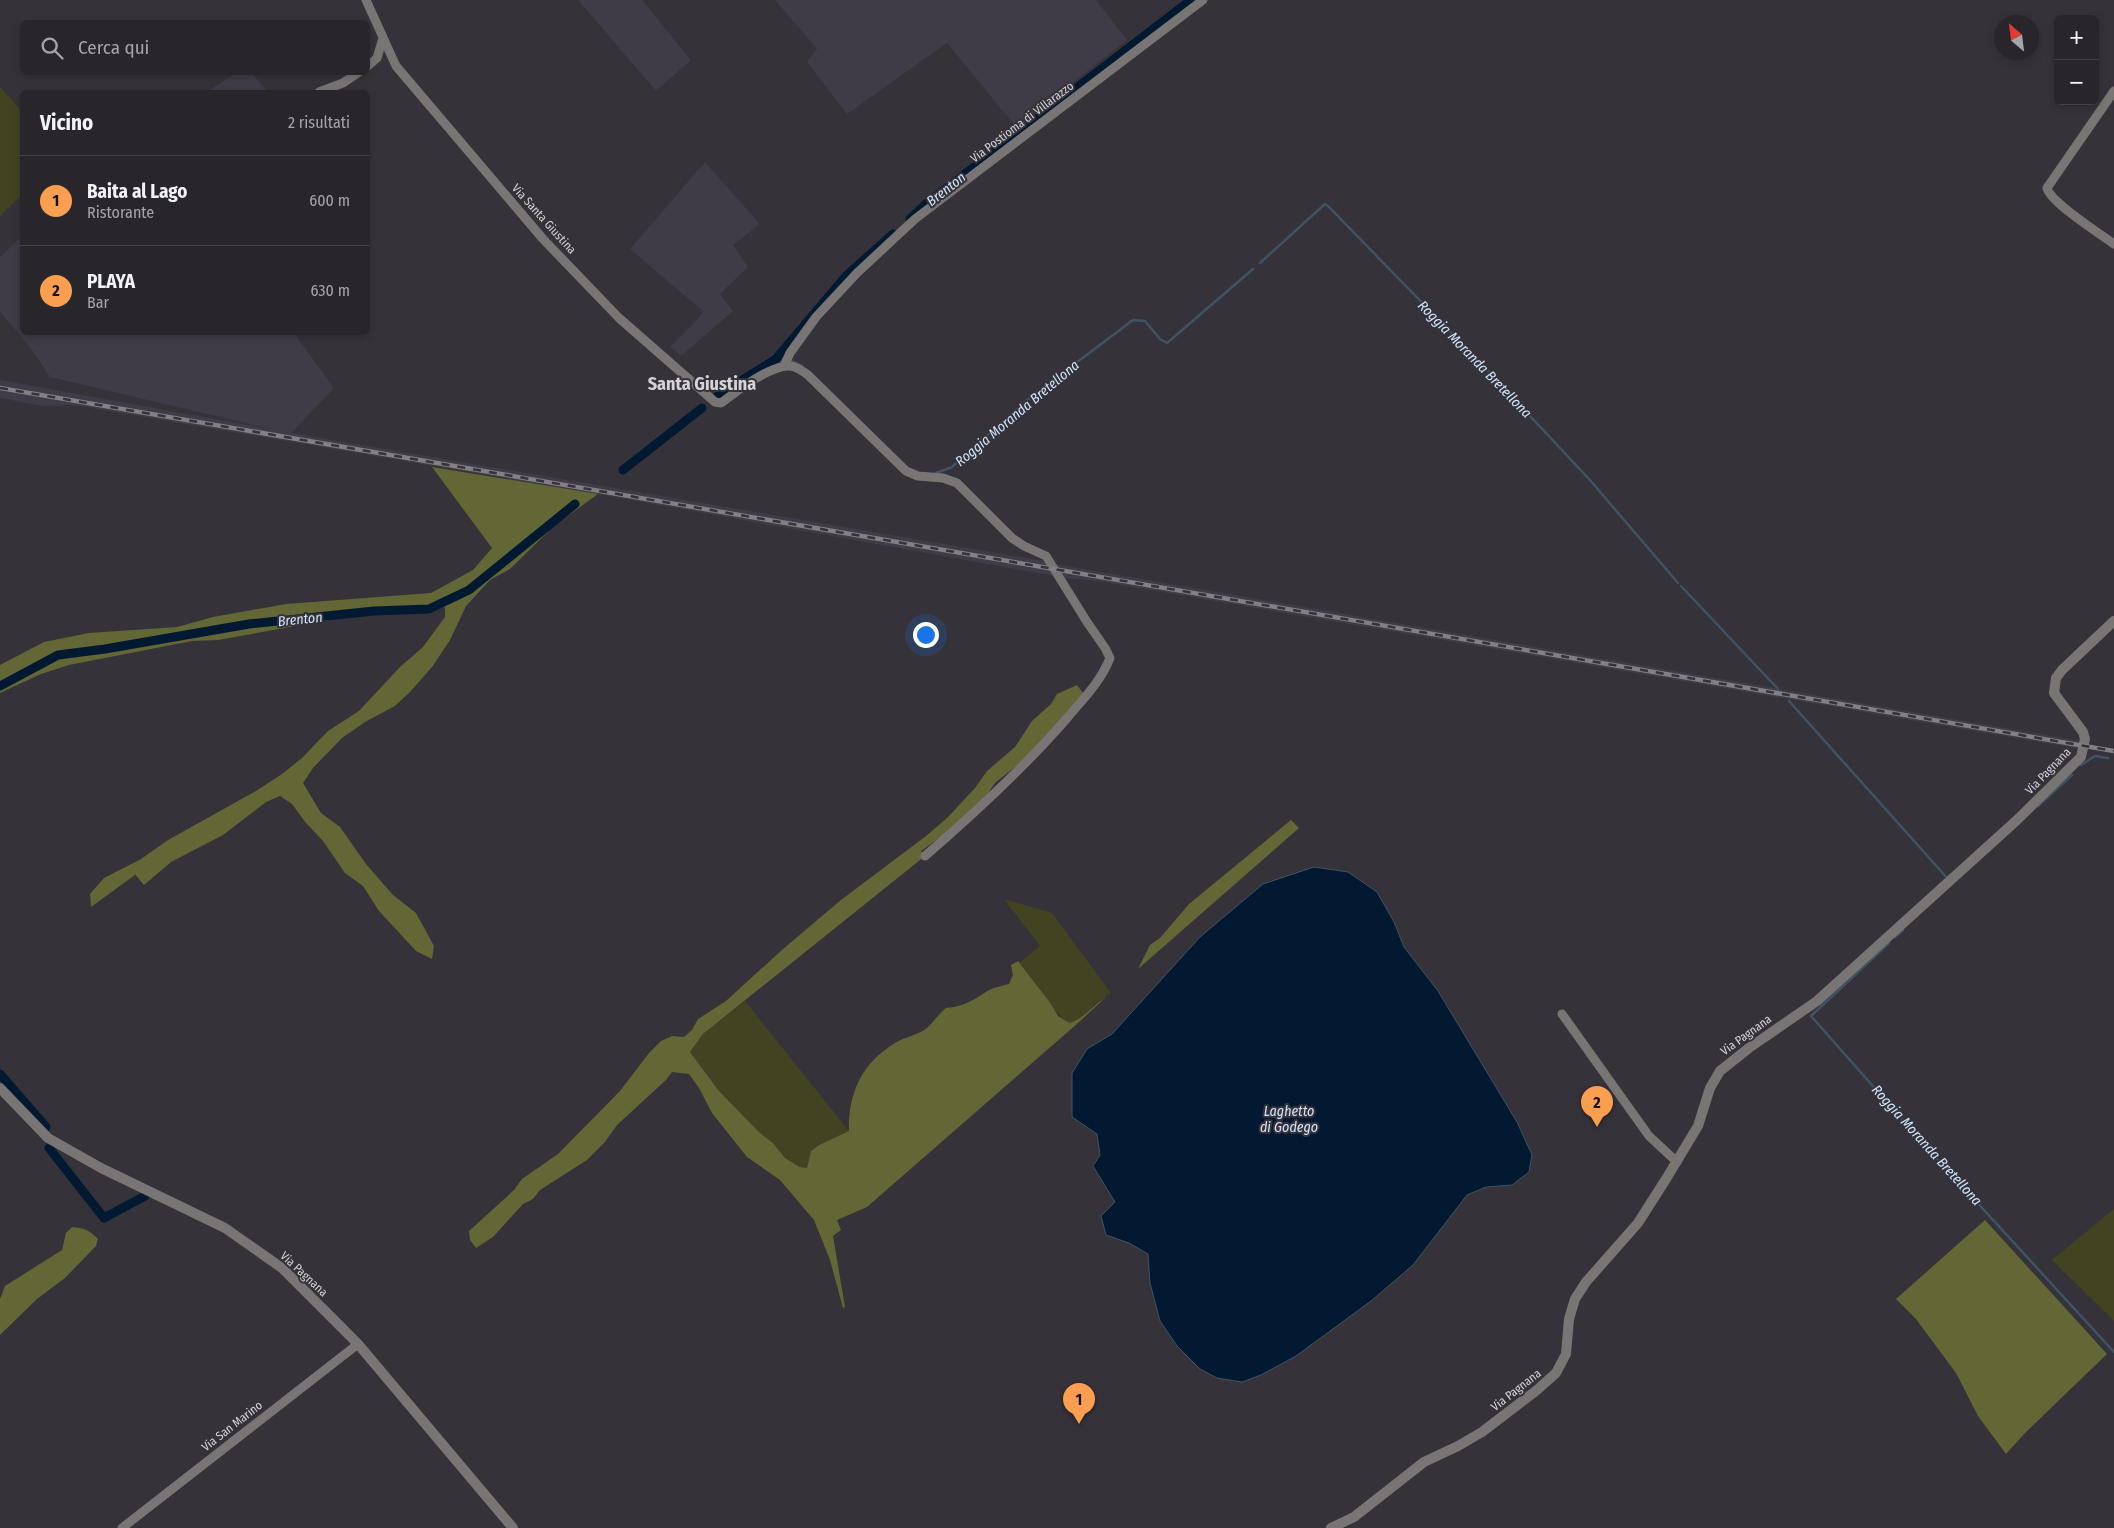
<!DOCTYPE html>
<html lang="it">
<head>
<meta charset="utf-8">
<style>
  :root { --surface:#28262b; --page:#343237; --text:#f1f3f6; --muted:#a5a5a9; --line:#444347; --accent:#fb9e50 }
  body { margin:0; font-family:"Fira Sans Condensed",sans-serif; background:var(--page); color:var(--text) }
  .controls { position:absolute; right:15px; top:15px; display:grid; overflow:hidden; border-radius:8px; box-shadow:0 2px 8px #0003 }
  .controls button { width:45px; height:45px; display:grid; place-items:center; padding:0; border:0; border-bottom:1px solid var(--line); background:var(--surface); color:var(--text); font:25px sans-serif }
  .compass { position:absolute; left:1994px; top:15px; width:45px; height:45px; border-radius:50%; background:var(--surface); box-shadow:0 2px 8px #0003; rotate:332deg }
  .you { position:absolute; left:925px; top:634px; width:18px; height:18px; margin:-12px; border:4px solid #fff; border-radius:50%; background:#1a73e8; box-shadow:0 0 0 8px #1a73e833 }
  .badge { display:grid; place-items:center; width:32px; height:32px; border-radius:50%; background:var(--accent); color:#111; font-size:16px; font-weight:700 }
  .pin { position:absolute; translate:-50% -41px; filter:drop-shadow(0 1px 2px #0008) }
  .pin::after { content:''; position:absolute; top:26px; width:18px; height:15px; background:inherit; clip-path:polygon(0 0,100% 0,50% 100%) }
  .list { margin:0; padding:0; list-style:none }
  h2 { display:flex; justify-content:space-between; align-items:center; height:65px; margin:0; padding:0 20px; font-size:21px }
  h2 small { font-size:16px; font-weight:400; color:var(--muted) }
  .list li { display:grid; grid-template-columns:32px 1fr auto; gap:15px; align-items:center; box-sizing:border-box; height:90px; padding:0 20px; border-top:1px solid var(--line) }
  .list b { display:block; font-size:19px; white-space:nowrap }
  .list p { margin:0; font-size:16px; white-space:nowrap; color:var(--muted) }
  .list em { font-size:16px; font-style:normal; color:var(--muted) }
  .icon { flex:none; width:28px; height:28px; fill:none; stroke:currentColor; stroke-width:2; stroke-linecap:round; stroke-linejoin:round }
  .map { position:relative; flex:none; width:2114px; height:1528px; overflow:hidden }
  .search { position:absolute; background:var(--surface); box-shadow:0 2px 8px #0003; left:20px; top:20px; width:350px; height:55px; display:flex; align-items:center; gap:12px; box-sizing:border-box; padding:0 18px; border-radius:8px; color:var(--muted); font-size:19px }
  .panel { position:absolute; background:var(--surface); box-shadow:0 2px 8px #0003; left:20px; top:90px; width:350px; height:245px; border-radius:8px }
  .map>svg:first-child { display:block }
  .built { fill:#3f3b47 }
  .green { fill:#414321 }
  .forest { fill:#636635 }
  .water { fill:#011a32; stroke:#415264 }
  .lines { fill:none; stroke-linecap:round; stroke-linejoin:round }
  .stream { stroke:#415264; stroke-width:2.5 }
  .canal { stroke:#011a32; stroke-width:9 }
  .minor { stroke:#797575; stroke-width:9 }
  .tertiary { stroke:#797575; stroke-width:10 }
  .rail-casing { stroke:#818085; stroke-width:4.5 }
  .rail { stroke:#353339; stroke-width:2.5; stroke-dasharray:8; stroke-linecap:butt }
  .labels { text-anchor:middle; stroke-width:4; stroke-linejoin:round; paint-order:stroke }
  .street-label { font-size:12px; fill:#d5d4d8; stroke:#353339 }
  .water-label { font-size:14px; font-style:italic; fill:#d0e7fe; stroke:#353339 }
  .district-label { font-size:18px; font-weight:bold; fill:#d5d4d8; stroke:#353339 }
</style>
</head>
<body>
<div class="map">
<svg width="2114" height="1528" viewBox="0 0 2114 1528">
  <rect width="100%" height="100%" fill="#353339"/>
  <path class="built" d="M578,0H642L691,60L656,91Z
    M775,0H1096L1127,40L1016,127L947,43L847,114L807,62L817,49Z
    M238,72L252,73L268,92H206Z
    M705,162L760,224L733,245L748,267L720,294L733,311L681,356L670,347L704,312L630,249Z
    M22,236V332L294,333L334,388L291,433L1045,561L1054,576L598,494L74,405L42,406L0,398V380L275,430L50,377L30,347L0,312V257Z
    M1055,564L2081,741L2080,749L1098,581L1063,578Z"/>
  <path class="green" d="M0,87L22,111V195L0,216Z
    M1004,899L1052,913L1111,993L1095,1004L1084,1018L1070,1023C1048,1011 1037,981 1019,963L1040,946Z
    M745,1001L849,1131L819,1145L811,1151L807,1168L800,1167L785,1158L773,1143L760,1133L719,1091L690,1052L703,1034Z
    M2114,1209V1321L2052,1260Z"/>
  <path class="forest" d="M432,467L598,494L554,526L510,569L490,580L466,606L450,640L432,667L410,692L395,706L365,722L342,738L313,768L303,783L321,813L340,827L366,864L393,895L416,913L434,946L432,959L416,951L379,911L363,886L345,873L323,841L306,823L292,804L280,796L266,802L223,835L171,862L144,885L134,873L135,875L91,907L90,894L104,878L141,859L168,840L256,791L282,774L302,758L328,731L359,711L400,667L423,647L445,617V607L427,611L346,617L218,640L192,641L69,665L41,674L0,693V665L44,642L89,633L177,627L213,617L286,604L431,593L473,570L492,548Z
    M1077,685L1086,697L1034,752L996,782L990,790L986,805L921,851L925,856L703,1034L690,1052L719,1091L760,1133L773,1143L785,1158L800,1167L807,1168L811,1151L819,1145L849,1131C848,1093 862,1063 895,1043C905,1037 918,1035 927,1028C933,1022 939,1014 946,1008C964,1007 975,999 989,990C995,987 1003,986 1009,984L1013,975L1011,965L1018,961L1051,1004L1058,1016L1070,1023C1086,1017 1092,1006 1106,997L1078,1023L867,1207L837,1220L841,1230L833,1236L845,1307L843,1308L830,1260L814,1220L780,1180L747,1157L712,1113L699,1088L689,1074L672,1072L666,1080L617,1125L605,1142L587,1160L540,1190L533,1199L523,1204L493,1237L476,1248L470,1240L469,1231L514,1190L522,1179L558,1154L620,1091L649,1053L661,1041L672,1036L684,1037L692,1030L698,1019L726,1001L783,949L841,900L926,836L947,818L975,788L987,771L1015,747L1032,721L1051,704L1057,694Z
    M1291,820L1299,828L1138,969L1150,945L1160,938L1189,904Z
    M1985,1220L2107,1354L2025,1433L2006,1454L1978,1416L1956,1373L1916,1319L1896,1299Z
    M72,1227C83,1228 90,1230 98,1239L96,1246L65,1278L37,1299L0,1335V1299L5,1286L62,1250L66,1233Z"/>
  <path class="water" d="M1314,867L1348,872L1377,892L1394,922L1404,947L1438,991L1517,1122L1532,1155L1529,1172L1512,1185L1486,1187L1467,1195L1413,1265L1371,1301L1296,1356L1261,1375L1242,1382L1217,1378L1200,1369L1177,1346L1160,1321L1150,1283L1148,1254L1129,1243L1106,1235L1101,1216L1115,1202L1093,1166L1100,1155L1097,1134L1072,1117V1073L1087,1049L1112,1034L1200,937L1263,884Z"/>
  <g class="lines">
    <path class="stream" d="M1260,263L1325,204L1328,206L1470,352L1589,479L1678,583
      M776,359L784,358
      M789,360L802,366
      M936,473L952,467L1032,396L1133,320L1145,321L1160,339L1167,343L1253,269
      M1681,586L1778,689
      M1789,701L1948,879
      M2081,765L2095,756L2108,758
      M2038,806L2072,775
      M1895,937L1903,930
      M1889,943L1811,1016L1939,1161L2114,1352"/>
    <path class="canal" d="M910,219L926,204L1191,0
      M718,395L776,359L847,275L893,234
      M623,470L702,408
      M0,686L58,655L105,649L249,624L374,611L429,609L469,590L575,504
      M0,1074L46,1127
      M49,1148L104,1218L145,1196"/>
    <path class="minor" d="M366,0L396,66L543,239L619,318L715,402L721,403C737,391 770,365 790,366C798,367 802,371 808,375L906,471L918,476L943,478L957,483L1012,538L1024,546L1046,556L1087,622L1105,648L1110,658C1101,681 1084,698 1068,717C1024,768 976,812 925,856
      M368,66L377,58L383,38
      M2114,91L2047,188C2050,202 2100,234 2114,244
      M319,92L343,83L359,72
      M784,366L790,353L816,317L857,273L915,219L1203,0
      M1562,1014L1649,1136L1677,1162
      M122,1528L358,1344"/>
    <path class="tertiary" d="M0,1088L48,1138L101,1168L225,1228L282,1268L358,1344L513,1528
      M1331,1528L1354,1517L1424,1462L1458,1446L1482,1432L1537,1390L1556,1373L1566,1354L1569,1319L1575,1299L1586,1282L1638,1223L1666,1179L1698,1126L1710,1088L1720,1071L1749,1048L1817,1001L2017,820L2081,757L2085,739L2083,732L2054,693L2056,678L2062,670L2114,621"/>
    <defs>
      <path id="rail" d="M0,388L2114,751"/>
    </defs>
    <use href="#rail" class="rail-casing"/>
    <use href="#rail" class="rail"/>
  </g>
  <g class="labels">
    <g class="street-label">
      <text transform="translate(1022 122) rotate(-37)" y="4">Via Postioma di Villarazzo</text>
      <text transform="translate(544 219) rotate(48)" y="4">Via Santa Giustina</text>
      <text transform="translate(2048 771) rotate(-46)" y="4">Via Pagnana</text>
      <text transform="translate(1746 1035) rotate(-36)" y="4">Via Pagnana</text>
      <text transform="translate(304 1274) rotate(43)" y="4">Via Pagnana</text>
      <text transform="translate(1516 1390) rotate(-38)" y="4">Via Pagnana</text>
      <text transform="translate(232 1426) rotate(-38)" y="4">Via San Marino</text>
    </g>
    <g class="water-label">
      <text transform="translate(946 189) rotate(-38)" y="5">Brenton</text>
      <text transform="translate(1475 359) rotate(46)" y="5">Roggia Moranda Bretellona</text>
      <text transform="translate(1017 413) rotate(-40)" y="5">Roggia Moranda Bretellona</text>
      <text transform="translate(300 619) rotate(-6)" y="5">Brenton</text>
      <text x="1289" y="1116">Laghetto<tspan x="1289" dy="16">di Godego</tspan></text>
      <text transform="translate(1927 1145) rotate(48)" y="5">Roggia Moranda Bretellona</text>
    </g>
    <g class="district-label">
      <text x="702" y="390">Santa Giustina</text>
    </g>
  </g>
</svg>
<div class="controls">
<button>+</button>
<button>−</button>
</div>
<svg class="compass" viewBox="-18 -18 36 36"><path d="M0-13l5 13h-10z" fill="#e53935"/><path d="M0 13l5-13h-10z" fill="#a5a5a9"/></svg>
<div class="you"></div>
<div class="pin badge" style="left:1079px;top:1424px">1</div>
<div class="pin badge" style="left:1597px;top:1127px">2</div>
<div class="search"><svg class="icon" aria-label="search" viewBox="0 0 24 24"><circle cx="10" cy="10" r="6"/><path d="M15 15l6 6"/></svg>Cerca qui</div>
<section class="panel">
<h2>Vicino<small>2 risultati</small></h2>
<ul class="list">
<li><span class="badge">1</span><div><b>Baita al Lago</b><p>Ristorante</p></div><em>600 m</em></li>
<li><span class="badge">2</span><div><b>PLAYA</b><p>Bar</p></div><em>630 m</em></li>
</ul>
</section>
</div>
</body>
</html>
